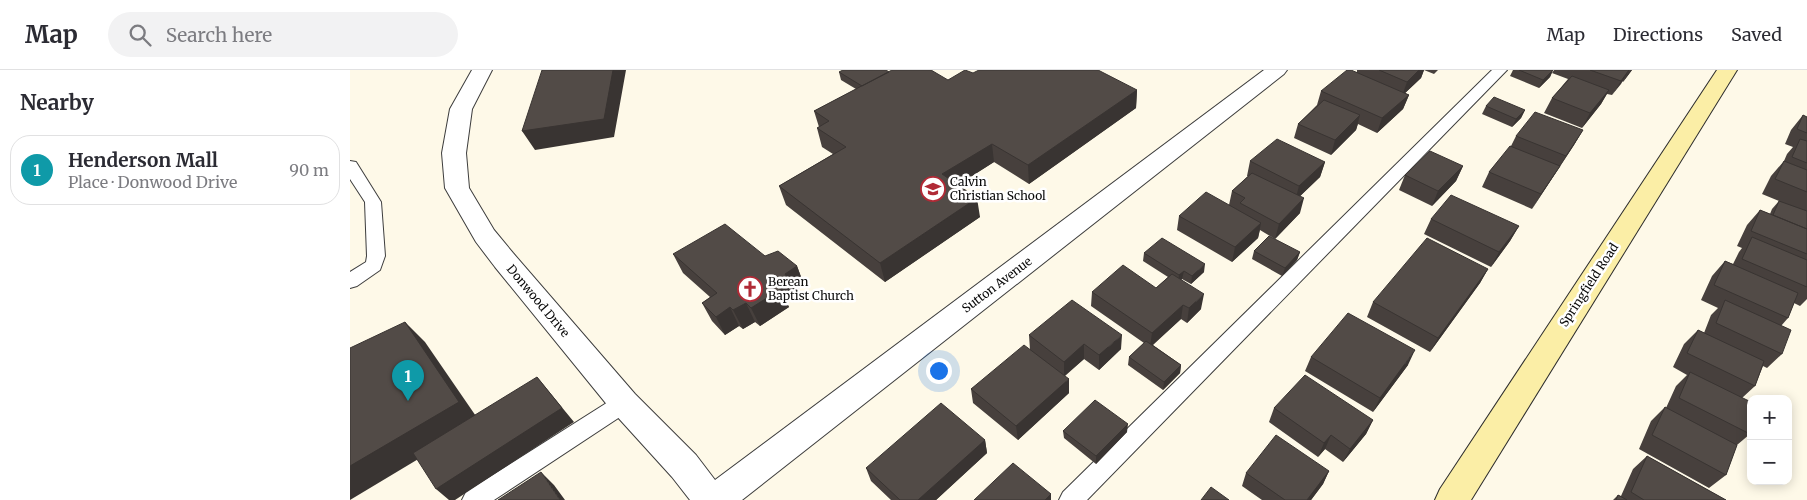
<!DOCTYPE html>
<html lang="en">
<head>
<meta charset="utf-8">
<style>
  :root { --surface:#fff; --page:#f2f2f3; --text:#2b2b33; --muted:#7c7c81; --line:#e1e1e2; --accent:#b45309 }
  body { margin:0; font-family:Merriweather,serif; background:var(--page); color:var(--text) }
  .controls { position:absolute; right:15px; bottom:15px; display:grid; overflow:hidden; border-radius:10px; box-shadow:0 2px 12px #0003 }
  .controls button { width:45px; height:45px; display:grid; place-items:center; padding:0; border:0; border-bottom:1px solid var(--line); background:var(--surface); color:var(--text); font:25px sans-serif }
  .you { position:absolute; left:588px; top:300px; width:18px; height:18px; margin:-12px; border:4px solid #fff; border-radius:50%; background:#1a73e8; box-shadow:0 0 0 8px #1a73e833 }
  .badge { display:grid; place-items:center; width:32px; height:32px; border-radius:50%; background:var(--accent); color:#fff; font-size:16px; font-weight:700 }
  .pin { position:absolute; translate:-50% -41px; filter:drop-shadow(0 1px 2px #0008) }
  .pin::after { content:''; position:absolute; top:26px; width:18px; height:15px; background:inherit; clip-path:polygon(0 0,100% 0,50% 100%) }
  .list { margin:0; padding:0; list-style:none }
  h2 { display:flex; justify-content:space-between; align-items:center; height:65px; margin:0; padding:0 20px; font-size:21px }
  h2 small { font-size:16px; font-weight:400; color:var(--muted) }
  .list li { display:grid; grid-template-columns:32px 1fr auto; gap:15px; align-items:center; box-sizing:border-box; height:70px; margin:0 10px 10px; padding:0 10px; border:1px solid var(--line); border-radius:20px }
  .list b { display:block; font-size:19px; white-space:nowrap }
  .list p { margin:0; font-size:16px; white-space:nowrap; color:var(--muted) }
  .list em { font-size:16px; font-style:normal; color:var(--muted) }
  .icon { flex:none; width:28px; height:28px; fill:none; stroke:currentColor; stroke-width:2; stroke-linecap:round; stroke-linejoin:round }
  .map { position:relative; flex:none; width:1457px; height:430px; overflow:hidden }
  header { display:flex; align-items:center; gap:30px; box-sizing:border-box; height:70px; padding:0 25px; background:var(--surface); border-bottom:1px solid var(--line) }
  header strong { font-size:24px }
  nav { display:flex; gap:28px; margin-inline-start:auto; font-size:18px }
  .search { width:350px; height:45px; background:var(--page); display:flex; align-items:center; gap:12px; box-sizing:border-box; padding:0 18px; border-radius:28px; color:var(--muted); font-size:19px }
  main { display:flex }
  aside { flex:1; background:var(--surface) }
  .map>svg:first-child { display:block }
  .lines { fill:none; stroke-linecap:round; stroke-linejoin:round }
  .lane-casing { stroke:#3d3d3d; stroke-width:2 }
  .street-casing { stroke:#3d3d3d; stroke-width:2 }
  .secondary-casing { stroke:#2c2c2c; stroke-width:2 }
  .lane { fill:#fff; fill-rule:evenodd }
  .street { fill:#fff; fill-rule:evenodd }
  .secondary { fill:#fbeea6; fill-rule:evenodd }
  .wall { fill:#47403d }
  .shaded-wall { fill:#393432 }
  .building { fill:#524b47; stroke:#393432 }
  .labels { text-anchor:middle; stroke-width:5; stroke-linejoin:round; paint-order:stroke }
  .poi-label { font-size:12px; fill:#0a0a0a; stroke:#fff; text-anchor:start }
  .street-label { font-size:12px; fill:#0a0a0a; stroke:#fff }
</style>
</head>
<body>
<header>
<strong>Map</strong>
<div class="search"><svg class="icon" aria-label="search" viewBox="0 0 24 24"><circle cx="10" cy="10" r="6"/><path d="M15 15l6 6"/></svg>Search here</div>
<nav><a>Map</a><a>Directions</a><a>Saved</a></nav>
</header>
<main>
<aside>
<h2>Nearby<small></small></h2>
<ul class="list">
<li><span class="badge" style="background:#0f9aa8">1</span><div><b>Henderson Mall</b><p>Place · Donwood Drive</p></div><em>90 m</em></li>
</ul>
</aside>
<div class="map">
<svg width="1457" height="430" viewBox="0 0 1457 430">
  <rect width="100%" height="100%" fill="#fef9e8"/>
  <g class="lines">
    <defs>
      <path id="lane" d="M1142,0H1157L737,430H709L713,422Z
        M0,91L6,92L31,132L35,186L30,200L7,216L0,218V202L16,192L17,186L15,132L0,109Z
        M274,324L282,327L285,333L282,339L144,430H112L116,422L266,327Z"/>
      <path id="street" d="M122,0H142L122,39L116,83L119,118L144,160L163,183L285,324L346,385L365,410L914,0H937L934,4L392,430H340L322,407L263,342L145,197L126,172L95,118L92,83L100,39Z"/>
      <path id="secondary" d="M1367,0H1387L1121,430H1085L1090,419Z"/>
    </defs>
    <use href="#lane" class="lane-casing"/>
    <use href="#street" class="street-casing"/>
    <use href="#secondary" class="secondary-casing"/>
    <use href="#lane" class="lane"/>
    <use href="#street" class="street"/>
    <use href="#secondary" class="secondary"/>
  </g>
  <path class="wall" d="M1007,0H1088L1084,4L1074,0L1071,8L1055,23L1059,25L1053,39L1027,63L1008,54L1006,60L981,85L944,68L948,54L967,35L971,21L1007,2Z
    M1163,0H1203L1200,7L1189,18L1160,6Z
    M1204,0H1282L1273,12L1272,11L1262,25L1257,24L1251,34L1232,58L1194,43L1202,28L1218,9L1202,3Z
    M489,2H539L598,10L623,3L787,20L786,38L679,114L644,92L608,115L630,147L535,212L436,135L429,116L483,84L472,77L467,58L469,57L464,41L506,19L491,10Z
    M1136,36L1175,40L1171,48L1162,57L1132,44Z
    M1453,45L1457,47V229L1450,236L1444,233L1438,248L1431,256L1432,284L1417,298L1413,296L1405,316L1392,328L1400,364L1387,375L1376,405L1359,418L1289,379L1301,351L1315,337L1316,338L1326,316L1337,305L1323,297L1334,274L1348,260L1354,263L1361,245L1368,238L1351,230L1362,206L1375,191L1383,194L1389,182L1392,178L1387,176L1397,155L1410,140L1420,144L1422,139L1429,131L1412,124L1421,106L1434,91L1437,84L1443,77L1435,74L1441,60Z
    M1233,60L1224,75L1182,139L1132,117L1139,102L1161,76L1166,66Z
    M900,91L975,92L970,107L950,126V143L925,169L910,160L908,168L882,192L827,160L829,146L879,135L882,121L898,106H897Z
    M1113,96L1106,111L1082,136L1049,120L1055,105Z
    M1081,149L1169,156L1160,171L1141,197L1074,164Z
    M904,181L950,182L947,190L932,206L902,189Z
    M794,183L854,202L841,214L832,209L831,210L851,239L837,253L831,249L803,275L831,295L830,303L813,320L778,295L779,287L794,273L741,236L742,222L806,218L818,207L793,191Z
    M323,184L415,186L447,196L454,215L443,222L445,225L436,231L439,237L410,256L405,252L393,259L389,256L375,265L362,251L352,233L360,227L333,203Z
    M1138,199L1130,213L1080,282L1017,247L1023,232Z
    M679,265L771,279L749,300L734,289L715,306L719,323L668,370L623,333L621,319L680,280Z
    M961,287L1058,295L1023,342L955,301Z
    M924,338L1023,350L1016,364L993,392L975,379L968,387L919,352Z
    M713,361L777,362L746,394L714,368Z
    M635,370L637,383L586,430H541L521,411L516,398Z
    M1297,386L1376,430H1263L1268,425L1271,426L1283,399Z
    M979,401L973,414L961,430H912L892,416L896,403Z"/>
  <path class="shaded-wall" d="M263,0H276L264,67L185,80L172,61Z
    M1069,0H1074L1071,8L1052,26L1057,12Z
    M1203,0L1200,7L1189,18L1193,10Z
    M1279,0L1271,14L1262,25L1271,11Z
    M1281,0H1282L1273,12L1278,3Z
    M787,20L786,38L679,114L678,95Z
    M1259,20L1251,34L1232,58L1240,43Z
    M1059,25L1053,39L1027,63L1032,48Z
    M1175,40L1171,48L1162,57L1166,49Z
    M1010,45L1006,60L981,85L985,70Z
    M1233,60L1224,75L1182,139L1191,124Z
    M642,74L644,92L595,123L592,104Z
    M975,92L970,107L945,131L949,116Z
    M1113,96L1106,111L1082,136L1088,121Z
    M627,128L630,147L535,212L530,193Z
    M954,128L950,143L925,169L929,154Z
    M911,153L908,168L882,192L885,177Z
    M1169,156L1160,171L1141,197L1149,182Z
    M950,182L947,190L932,206L935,198Z
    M855,194L854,202L841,214L842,206Z
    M447,196L454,215L443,222L445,225L436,231L439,237L410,256L401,238L435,204Z
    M1138,199L1130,213L1080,282L1088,268Z
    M834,201L832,209L828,213L829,205Z
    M854,224L851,239L837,253L839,238Z
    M396,233L405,252L393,259L383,240Z
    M833,235L831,249L800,277L802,263Z
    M380,237L389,256L375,265L366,247Z
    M55,252L75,272L130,352L0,430V396Z
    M772,265L771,279L749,300V285Z
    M734,274V289L714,306V292Z
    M1065,280L1058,295L1023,342L1030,328Z
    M831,295L830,303L813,320L814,312Z
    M187,307L224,352L105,430H99L86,419Z
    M719,309V323L668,370L666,356Z
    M1023,350L1016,364L993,392L1000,379Z
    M778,354L777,362L746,394V386Z
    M981,365L975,379L968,387L974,373Z
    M635,370L637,383L586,430H568Z
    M979,401L973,414L961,430H957Z
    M191,402L204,415L215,430H210Z
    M701,424V430H695Z"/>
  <path class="building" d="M192,0H263L254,49L172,61Z
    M493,0H536L539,2L512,16L489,2Z
    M542,0H581L598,10L615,0L623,3L629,0H748L787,20L678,95L642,74L592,104L627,128L530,193L429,116L496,77L467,58L479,51L464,41Z
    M997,0H1001L1059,25L1032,48L971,21Z
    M1029,0H1069L1057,12Z
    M1169,0H1203L1193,10Z
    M1240,0H1279L1271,11Z
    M1222,6L1259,20L1240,43L1202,28Z
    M1144,27L1175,40L1166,49L1136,36Z
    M974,30L1010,45L985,70L948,54Z
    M1185,42L1233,60L1216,86L1166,66Z
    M1453,45L1457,47V63L1447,59Z
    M927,69L975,92L949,116L900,91Z
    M1450,69L1457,71V93L1442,87Z
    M1160,76L1210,96L1191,124L1139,102Z
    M1080,81L1113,96L1088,121L1055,105Z
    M1434,91L1457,100V122L1425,109Z
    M902,103L954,128L929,154L890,133L895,128L882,121Z
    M856,122L911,153L885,177L829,146Z
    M1101,125L1169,156L1149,182L1081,149Z
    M1429,131L1457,141V159L1423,145Z
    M1410,140L1457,159V184L1401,161Z
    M375,154L415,186L428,181L447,196L435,204L437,207L425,214L431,219L401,238L396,233L383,240L380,237L366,247L352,233L367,223L323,184Z
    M919,166L950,182L935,198L904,181Z
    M1402,167L1457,190V217L1392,189Z
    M812,168L855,194L842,206L834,201L829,205L794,183Z
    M1077,168L1138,199L1088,268L1023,232Z
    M1375,191L1448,223L1438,248L1364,215Z
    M773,195L806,218L822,204L854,224L839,238L833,235L802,263L742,222Z
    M722,230L772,265L749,285L734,274L714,292L679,265Z
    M1375,230L1441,260L1432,284L1366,253Z
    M998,243L1065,280L1030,328L961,287Z
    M55,252L109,332L0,396V278Z
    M1348,260L1414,291L1405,316L1337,283Z
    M796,271L831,295L814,312L779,287Z
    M674,275L719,309L666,356L621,319Z
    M1340,302L1401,332L1400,364L1329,328Z
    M955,305L1023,350L1000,379L981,365L974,373L924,338Z
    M187,307L212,338L86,419L63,383Z
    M745,330L778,354L746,386L713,361Z
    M591,333L635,370L568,430H550L516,398Z
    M1315,337L1387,375L1376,405L1302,365Z
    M926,365L979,401L957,430H935L896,403Z
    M1297,386L1376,430H1294L1281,422Z
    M663,393L701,424L695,430H624Z
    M191,402L210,430H148Z
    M861,417L879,430H851Z
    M1268,425L1277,430H1266Z"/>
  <defs>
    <symbol id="school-ring" viewBox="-11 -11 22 22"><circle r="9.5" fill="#fff" stroke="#b12a36" stroke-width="1.5"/><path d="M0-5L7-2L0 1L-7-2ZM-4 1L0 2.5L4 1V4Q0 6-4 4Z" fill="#b12a36"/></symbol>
    <symbol id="church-ring" viewBox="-11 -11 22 22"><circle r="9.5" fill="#fff" stroke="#b12a36" stroke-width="1.5"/><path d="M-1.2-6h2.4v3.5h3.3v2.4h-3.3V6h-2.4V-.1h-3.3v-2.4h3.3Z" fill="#b12a36"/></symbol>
  </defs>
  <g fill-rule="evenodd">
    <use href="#school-ring" x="569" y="105" width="28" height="28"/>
    <use href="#church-ring" x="386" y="205" width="28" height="28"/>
  </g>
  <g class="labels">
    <g class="poi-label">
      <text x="600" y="116">Calvin<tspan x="600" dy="14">Christian School</tspan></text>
      <text x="418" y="216">Berean<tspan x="418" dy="14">Baptist Church</tspan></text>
    </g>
    <g class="street-label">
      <text transform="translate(647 215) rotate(-37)" y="4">Sutton Avenue</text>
      <text transform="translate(1239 215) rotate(-57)" y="4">Springfield Road</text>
      <text transform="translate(188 231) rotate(50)" y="4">Donwood Drive</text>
    </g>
  </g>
</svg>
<div class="controls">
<button>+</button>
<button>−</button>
</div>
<div class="you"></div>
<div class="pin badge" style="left:58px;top:331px;background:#0f9aa8">1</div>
</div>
</main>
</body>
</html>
